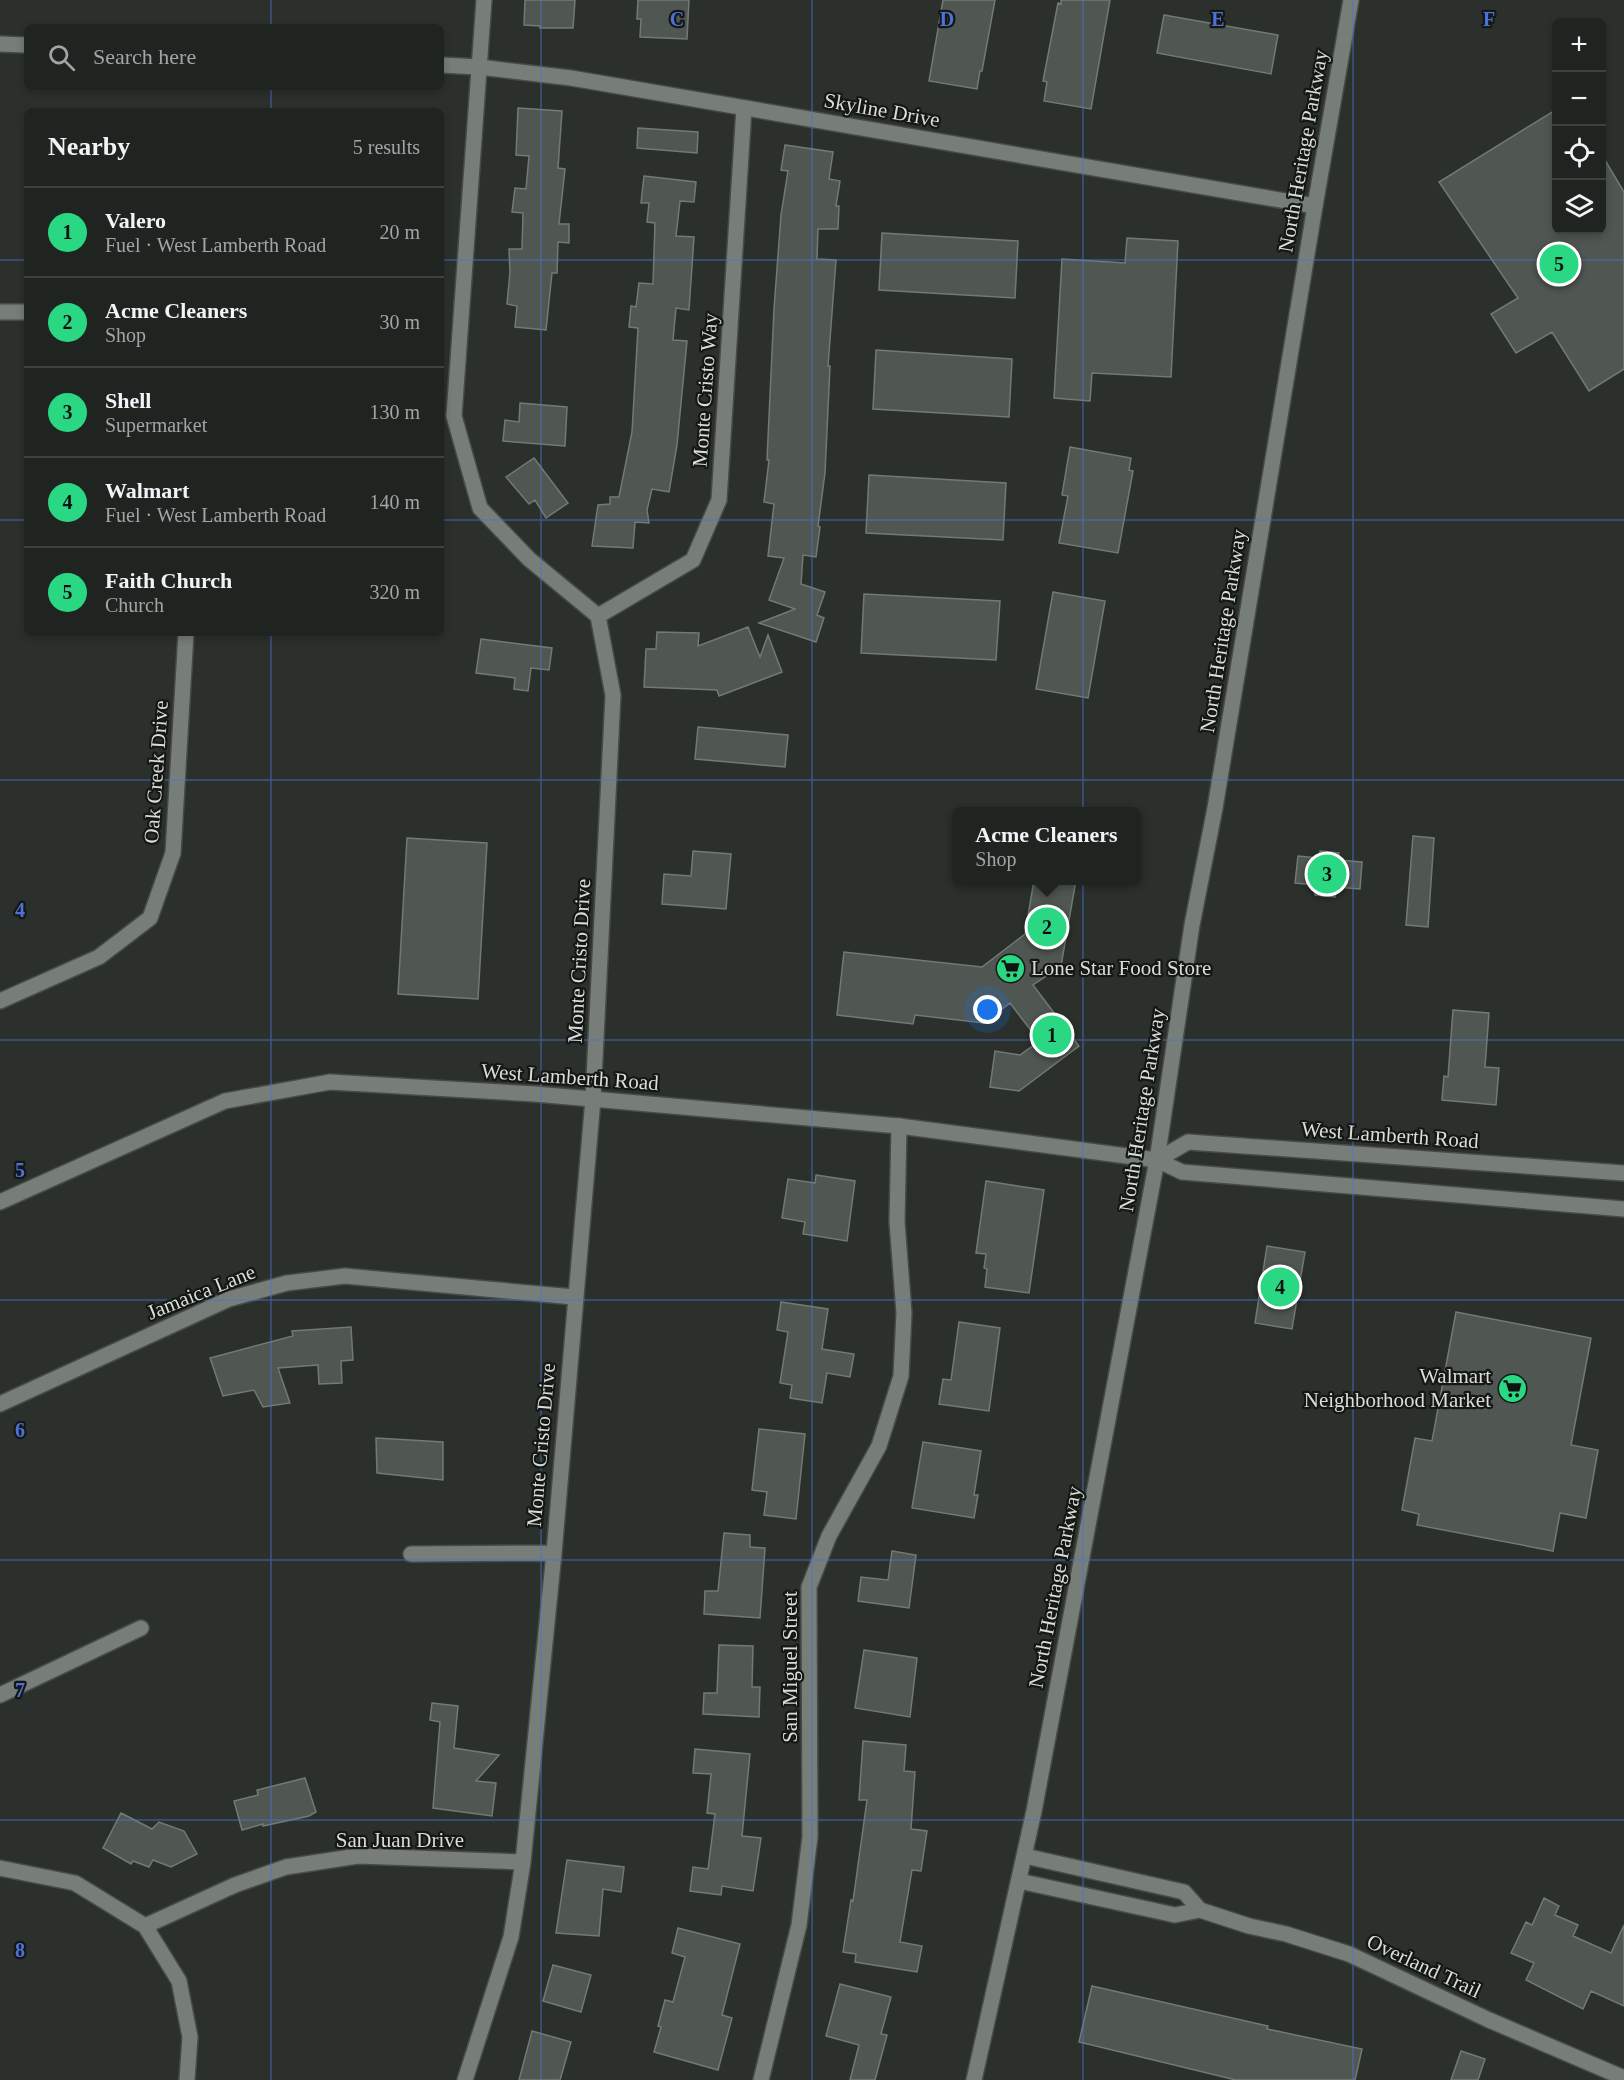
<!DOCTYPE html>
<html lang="en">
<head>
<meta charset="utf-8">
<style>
  :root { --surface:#202421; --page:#282c2a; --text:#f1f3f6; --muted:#a2a4a5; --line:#3d413f; --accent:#2ad884 }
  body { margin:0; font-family:Georgia,serif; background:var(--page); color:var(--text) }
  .controls { position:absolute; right:18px; top:18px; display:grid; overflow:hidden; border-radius:9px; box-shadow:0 3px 9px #0003 }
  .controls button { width:54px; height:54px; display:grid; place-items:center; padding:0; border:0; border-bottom:2px solid var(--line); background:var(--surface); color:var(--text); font:30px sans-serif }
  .you { position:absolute; left:988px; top:1010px; width:21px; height:21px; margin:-15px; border:4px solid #fff; border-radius:50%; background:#1a73e8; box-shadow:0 0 0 9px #1a73e833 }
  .badge { display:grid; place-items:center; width:39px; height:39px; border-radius:50%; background:var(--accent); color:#111; font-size:20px; font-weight:700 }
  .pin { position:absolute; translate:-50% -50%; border:3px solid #fff; box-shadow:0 2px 6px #0006 }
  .popup { position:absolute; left:952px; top:807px; width:189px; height:78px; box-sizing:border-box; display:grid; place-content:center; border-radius:9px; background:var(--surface); filter:drop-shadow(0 2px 4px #0005); font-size:20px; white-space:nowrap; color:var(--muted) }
  .popup b { font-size:22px; color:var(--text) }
  .popup::after { content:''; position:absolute; left:50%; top:100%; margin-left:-12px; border:12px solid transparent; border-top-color:var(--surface) }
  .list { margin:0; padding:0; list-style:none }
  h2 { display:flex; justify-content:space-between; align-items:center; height:78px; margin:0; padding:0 24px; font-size:26px }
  h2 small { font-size:20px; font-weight:400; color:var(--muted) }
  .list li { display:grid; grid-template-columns:39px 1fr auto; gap:18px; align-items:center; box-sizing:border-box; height:90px; padding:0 24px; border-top:2px solid var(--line) }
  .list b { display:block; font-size:22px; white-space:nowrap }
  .list p { margin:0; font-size:20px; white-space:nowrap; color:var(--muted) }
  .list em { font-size:20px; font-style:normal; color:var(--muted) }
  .icon { flex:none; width:33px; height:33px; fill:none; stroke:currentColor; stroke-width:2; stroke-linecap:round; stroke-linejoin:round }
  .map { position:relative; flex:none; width:1624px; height:2080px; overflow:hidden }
  .search { position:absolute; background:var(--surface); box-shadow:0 3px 9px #0003; left:24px; top:24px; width:420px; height:66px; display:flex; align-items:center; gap:15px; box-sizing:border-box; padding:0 21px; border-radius:9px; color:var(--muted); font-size:22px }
  .panel { position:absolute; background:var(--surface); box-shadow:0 3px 9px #0003; left:24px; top:108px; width:420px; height:528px; border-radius:9px }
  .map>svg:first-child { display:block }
  .building { fill:#505652; stroke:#737975; stroke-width:1.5 }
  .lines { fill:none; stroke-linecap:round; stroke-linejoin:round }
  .street-casing { stroke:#474b48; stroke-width:18 }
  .secondary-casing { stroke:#474b48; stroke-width:18 }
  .street { stroke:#777d79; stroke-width:15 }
  .secondary { stroke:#777d79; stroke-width:15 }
  .grid { fill:none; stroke:#4c72d9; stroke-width:1.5; stroke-opacity:0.55 }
  .labels { text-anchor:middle; stroke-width:4.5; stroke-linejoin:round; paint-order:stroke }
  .street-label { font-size:21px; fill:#dadedb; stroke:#151715 }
  .poi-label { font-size:21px; fill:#dadedb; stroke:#151715; text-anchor:start }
  .grid-label { font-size:20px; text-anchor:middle; font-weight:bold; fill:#4c72d9; stroke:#151715; stroke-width:4.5; stroke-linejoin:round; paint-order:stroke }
</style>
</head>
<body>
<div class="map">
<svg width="1624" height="2080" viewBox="0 0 1624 2080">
  <rect width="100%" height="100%" fill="#2b302c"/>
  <path class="building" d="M525,0H575L573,28H540V26L524,25Z
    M638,0H689L687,39L640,37L641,19H637Z
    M943,0H995L982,71H980L977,89L929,81Z
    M1061,0H1110L1091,109L1044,101L1047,82L1043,81L1058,3L1061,4Z
    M1164,15L1278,35L1271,74L1157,53Z
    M518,108L562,111L558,168L565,169L559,224H569V243L558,242L557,273H552L546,330L515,327L517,306L507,304L510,272L509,249H522L523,213L512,212L515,188L526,189L529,156L516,155Z
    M1557,109V230H1602V155L1624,192V369L1589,391L1552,332L1516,353L1491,314L1518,298L1439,182Z
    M638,128L698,132L697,153L637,148Z
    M785,145L833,152L829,179L840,181L836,206H839L838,229H818L817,259L836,260L828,366H830L825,473L818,526L820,527L816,557L803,555L801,584L825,592L817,615L824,618L816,642L759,623L795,609L769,600L784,558L768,556L774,504L764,502L769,460H767L774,309L781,215L788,171L781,170Z
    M644,176L696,182L694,202L680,201L676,236L694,237L689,310L676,308L673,340L687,341L677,445L669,492L652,489L647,510L649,523L635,522L633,548L592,546L598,505L610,504V497H619L632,432L638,328L629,327L631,306L636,307L639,283L653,284L655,223L647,222L649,203H641Z
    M882,233L1018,241L1015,298L879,290Z
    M1127,238L1178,241L1171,377L1092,373L1090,401L1054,398L1062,259L1125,263Z
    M876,350L1012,359L1009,417L873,409Z
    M520,403L567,407L565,446L503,441L505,420L519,422Z
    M1070,447L1131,458L1129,470L1133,471L1118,553L1059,543L1068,496L1062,495Z
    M534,458L568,503L546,518L535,500L529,504L506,477Z
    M869,475L1006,483L1003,540L866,533Z
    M1053,592L1105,601L1088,698L1036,689Z
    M864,594L1000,601L996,660L861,653Z
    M748,627L760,657L768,635L782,672L719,696L717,690L644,687L646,649H656L657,632L699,633L698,646Z
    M481,639L552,648L549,670L531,668L528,691L514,689L515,678L476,673Z
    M698,727L788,735L785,767L695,759Z
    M1413,836L1434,838L1428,927L1406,925Z
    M407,838L487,843L478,999L398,994Z
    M693,851L731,854L726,909L662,904L664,874L691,876Z
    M1320,851L1339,853L1338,860L1362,862L1360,889L1336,887L1335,897L1315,895L1316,885L1295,883L1298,856L1319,858Z
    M1034,880H1076L1061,966L1033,985L1079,1046L1019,1091L990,1087L995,1051L1020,1055L1039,1041L1010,1003L984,1023L915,1015L913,1024L837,1015L844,952L982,967L1025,934Z
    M1453,1010L1489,1013L1485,1067L1499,1068L1496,1105L1442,1100L1444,1076L1448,1077Z
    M816,1175L855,1181L847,1241L803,1234L805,1222L782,1218L788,1179L815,1183Z
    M986,1181L1044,1190L1029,1293L985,1287L987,1269L984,1268L986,1254L976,1253Z
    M1267,1246L1305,1252L1292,1329L1255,1323Z
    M781,1302L828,1309L822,1349L854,1354L850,1377L827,1373L822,1403L790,1398L792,1385L780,1383L788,1332L777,1330Z
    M1456,1312L1591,1338L1571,1445L1598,1450L1586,1518L1560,1513L1553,1551L1417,1525L1419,1514L1402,1510L1415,1438L1432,1441Z
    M959,1322L1000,1328L989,1411L939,1404L943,1379L951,1380Z
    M351,1327L353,1360L341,1361L342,1383L319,1384L318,1365L278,1368L290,1403L263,1407L254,1390L223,1396L210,1358L293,1336L292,1331Z
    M759,1429L805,1434L796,1519L764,1515L767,1492L752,1490Z
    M376,1438L443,1442V1480L377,1473Z
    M923,1442L981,1451L974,1495H978L974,1518L912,1508Z
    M724,1533L750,1535V1547L765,1548L760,1618L704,1614L705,1591H718Z
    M892,1551L916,1555L909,1608L858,1601L861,1577L888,1580Z
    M719,1645L753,1646L752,1687H760L759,1717L703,1714L704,1693H717Z
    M864,1650L917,1658L910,1717L855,1708Z
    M432,1703L458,1706L454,1748L499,1755L476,1781L496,1783L492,1816L433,1808L440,1722L430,1720Z
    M863,1741L906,1745L904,1771L915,1772L911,1829L927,1831L921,1871L912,1870L900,1942L922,1946L917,1972L855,1962L856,1954L843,1952L851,1900L853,1901L867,1800H859Z
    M695,1749L750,1754L742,1836L761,1838L753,1891L722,1886L721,1895L690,1891L693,1867L708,1869L715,1814L707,1813L711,1774L693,1773Z
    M305,1778L316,1812L309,1816L263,1826V1824L242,1830L234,1801L258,1795L257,1790Z
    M121,1813L152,1829L159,1822L184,1831L197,1854L171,1867L153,1860L149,1867L133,1861L131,1864L103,1848Z
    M567,1860L624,1867L621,1892L603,1889L599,1936L556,1933Z
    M1544,1898L1559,1906L1555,1915L1578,1925L1573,1936L1611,1953L1624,1925V2006L1591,1991L1583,2009L1526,1980L1534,1963L1511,1953L1526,1922L1532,1925Z
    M678,1928L740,1944L722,2015L732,2018L718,2070L654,2052L661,2027L658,2026L665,2000L673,2002L685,1957L672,1953Z
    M553,1965L591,1975L581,2012L543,2001Z
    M840,1984L891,1997L881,2034L887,2035L875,2080H850L859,2045L826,2036Z
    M1092,1986L1268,2026L1267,2029L1362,2049L1355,2080H1236L1079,2042Z
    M532,2031L571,2042L560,2080H519Z
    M1461,2051L1485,2059L1478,2080H1451Z"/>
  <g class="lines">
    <defs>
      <path id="street" d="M0,44L27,45
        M441,65L479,67L571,78L1315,206
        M0,312H27
        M598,616L693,560L719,500L744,108
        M0,1001L99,957L150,918L173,853L186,633
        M1157,1160L1188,1142L1624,1173
        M1157,1160L1182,1172L1624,1209
        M0,1404L229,1299L287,1283L345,1276L574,1297
        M411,1554L554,1553
        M0,1695L141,1628
        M1025,1856L1184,1892L1200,1910
        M0,1868L75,1883L145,1926L179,1981L190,2037L187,2080
        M1019,1881L1175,1915L1200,1910L1249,1926L1286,1934L1349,1954L1489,2020L1624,2078
        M145,1926L235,1885L286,1867L358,1856L523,1862
        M465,2080L511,1937L523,1862L554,1553L593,1099L613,695L598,616L529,559L480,508L454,416L484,0
        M761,2080L799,1925L810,1837L809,1587L829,1536L879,1446L901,1376L904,1313L897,1222L899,1126"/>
      <path id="secondary" d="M0,1202L225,1101L330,1082L535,1094L899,1126L1157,1160
        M974,2080L1034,1811L1157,1160L1192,925L1215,808L1315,206L1351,0"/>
    </defs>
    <use href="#street" class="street-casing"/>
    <use href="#secondary" class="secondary-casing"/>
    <use href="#street" class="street"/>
    <use href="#secondary" class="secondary"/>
  </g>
  <path class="grid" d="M271,0V27M541,0V2080M812,0V2080M1083,0V2080M1353,0V2080M271,87V111M0,260H27M441,260H1624M0,520H27M441,520H1624M271,633V2080M0,780H1624M0,1040H1624M0,1300H1624M0,1560H1624M0,1820H1624"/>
  <defs>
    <symbol id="supermarket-disc" viewBox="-11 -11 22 22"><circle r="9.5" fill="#2ad884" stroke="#151715"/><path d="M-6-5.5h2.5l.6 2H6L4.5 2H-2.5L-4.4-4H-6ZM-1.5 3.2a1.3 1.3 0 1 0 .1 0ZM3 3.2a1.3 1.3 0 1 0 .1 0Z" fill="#111"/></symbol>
  </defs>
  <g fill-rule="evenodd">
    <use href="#supermarket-disc" x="994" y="952" width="33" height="33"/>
    <use href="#supermarket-disc" x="1496" y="1372" width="33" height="33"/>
  </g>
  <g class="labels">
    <g class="street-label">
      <text transform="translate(882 110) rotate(10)" y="7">Skyline Drive</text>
      <text transform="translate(1303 151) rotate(-80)" y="7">North Heritage Parkway</text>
      <text transform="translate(705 390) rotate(-86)" y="7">Monte Cristo Way</text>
      <text transform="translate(1223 631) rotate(-81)" y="7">North Heritage Parkway</text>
      <text transform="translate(156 772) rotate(-86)" y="7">Oak Creek Drive</text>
      <text transform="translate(579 961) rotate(-87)" y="7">Monte Cristo Drive</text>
      <text transform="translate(570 1077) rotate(4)" y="7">West Lamberth Road</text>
      <text transform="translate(1142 1110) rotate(-81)" y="7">North Heritage Parkway</text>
      <text transform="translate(1390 1135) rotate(4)" y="7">West Lamberth Road</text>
      <text transform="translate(201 1292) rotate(-22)" y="7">Jamaica Lane</text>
      <text transform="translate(541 1445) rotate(-85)" y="7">Monte Cristo Drive</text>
      <text transform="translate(1055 1587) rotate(-79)" y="7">North Heritage Parkway</text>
      <text transform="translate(790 1667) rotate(-90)" y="7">San Miguel Street</text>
      <text x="400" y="1847">San Juan Drive</text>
      <text transform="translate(1424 1966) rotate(25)" y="7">Overland Trail</text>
    </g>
    <g class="poi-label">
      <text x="1031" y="975">Lone Star Food Store</text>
      <text x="1491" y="1383" text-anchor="end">Walmart<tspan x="1491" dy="24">Neighborhood Market</tspan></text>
    </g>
  </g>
  <g class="grid-label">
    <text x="677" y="26">C</text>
    <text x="947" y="26">D</text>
    <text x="1218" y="26">E</text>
    <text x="1489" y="26">F</text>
    <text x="20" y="917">4</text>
    <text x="20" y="1177">5</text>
    <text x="20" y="1437">6</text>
    <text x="20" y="1697">7</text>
    <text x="20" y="1957">8</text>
  </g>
</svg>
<div class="controls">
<button>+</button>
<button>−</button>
<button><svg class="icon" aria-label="locate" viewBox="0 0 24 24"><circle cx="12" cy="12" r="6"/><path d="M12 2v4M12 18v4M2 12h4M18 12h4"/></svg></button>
<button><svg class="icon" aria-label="layers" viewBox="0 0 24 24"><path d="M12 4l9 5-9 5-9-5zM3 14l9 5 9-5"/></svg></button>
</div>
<div class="you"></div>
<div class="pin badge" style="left:1052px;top:1035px">1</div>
<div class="pin badge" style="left:1047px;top:927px">2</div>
<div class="popup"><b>Acme Cleaners</b>Shop</div>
<div class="pin badge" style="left:1327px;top:874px">3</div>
<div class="pin badge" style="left:1280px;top:1287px">4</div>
<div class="pin badge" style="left:1559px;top:264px">5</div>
<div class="search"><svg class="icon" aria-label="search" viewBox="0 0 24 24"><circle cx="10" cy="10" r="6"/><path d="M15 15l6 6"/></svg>Search here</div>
<section class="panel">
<h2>Nearby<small>5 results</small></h2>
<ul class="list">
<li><span class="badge">1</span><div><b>Valero</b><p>Fuel · West Lamberth Road</p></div><em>20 m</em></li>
<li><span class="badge">2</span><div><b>Acme Cleaners</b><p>Shop</p></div><em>30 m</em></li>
<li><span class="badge">3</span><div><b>Shell</b><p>Supermarket</p></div><em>130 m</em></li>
<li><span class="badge">4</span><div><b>Walmart</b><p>Fuel · West Lamberth Road</p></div><em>140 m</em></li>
<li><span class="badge">5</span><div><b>Faith Church</b><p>Church</p></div><em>320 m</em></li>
</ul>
</section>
</div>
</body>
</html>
